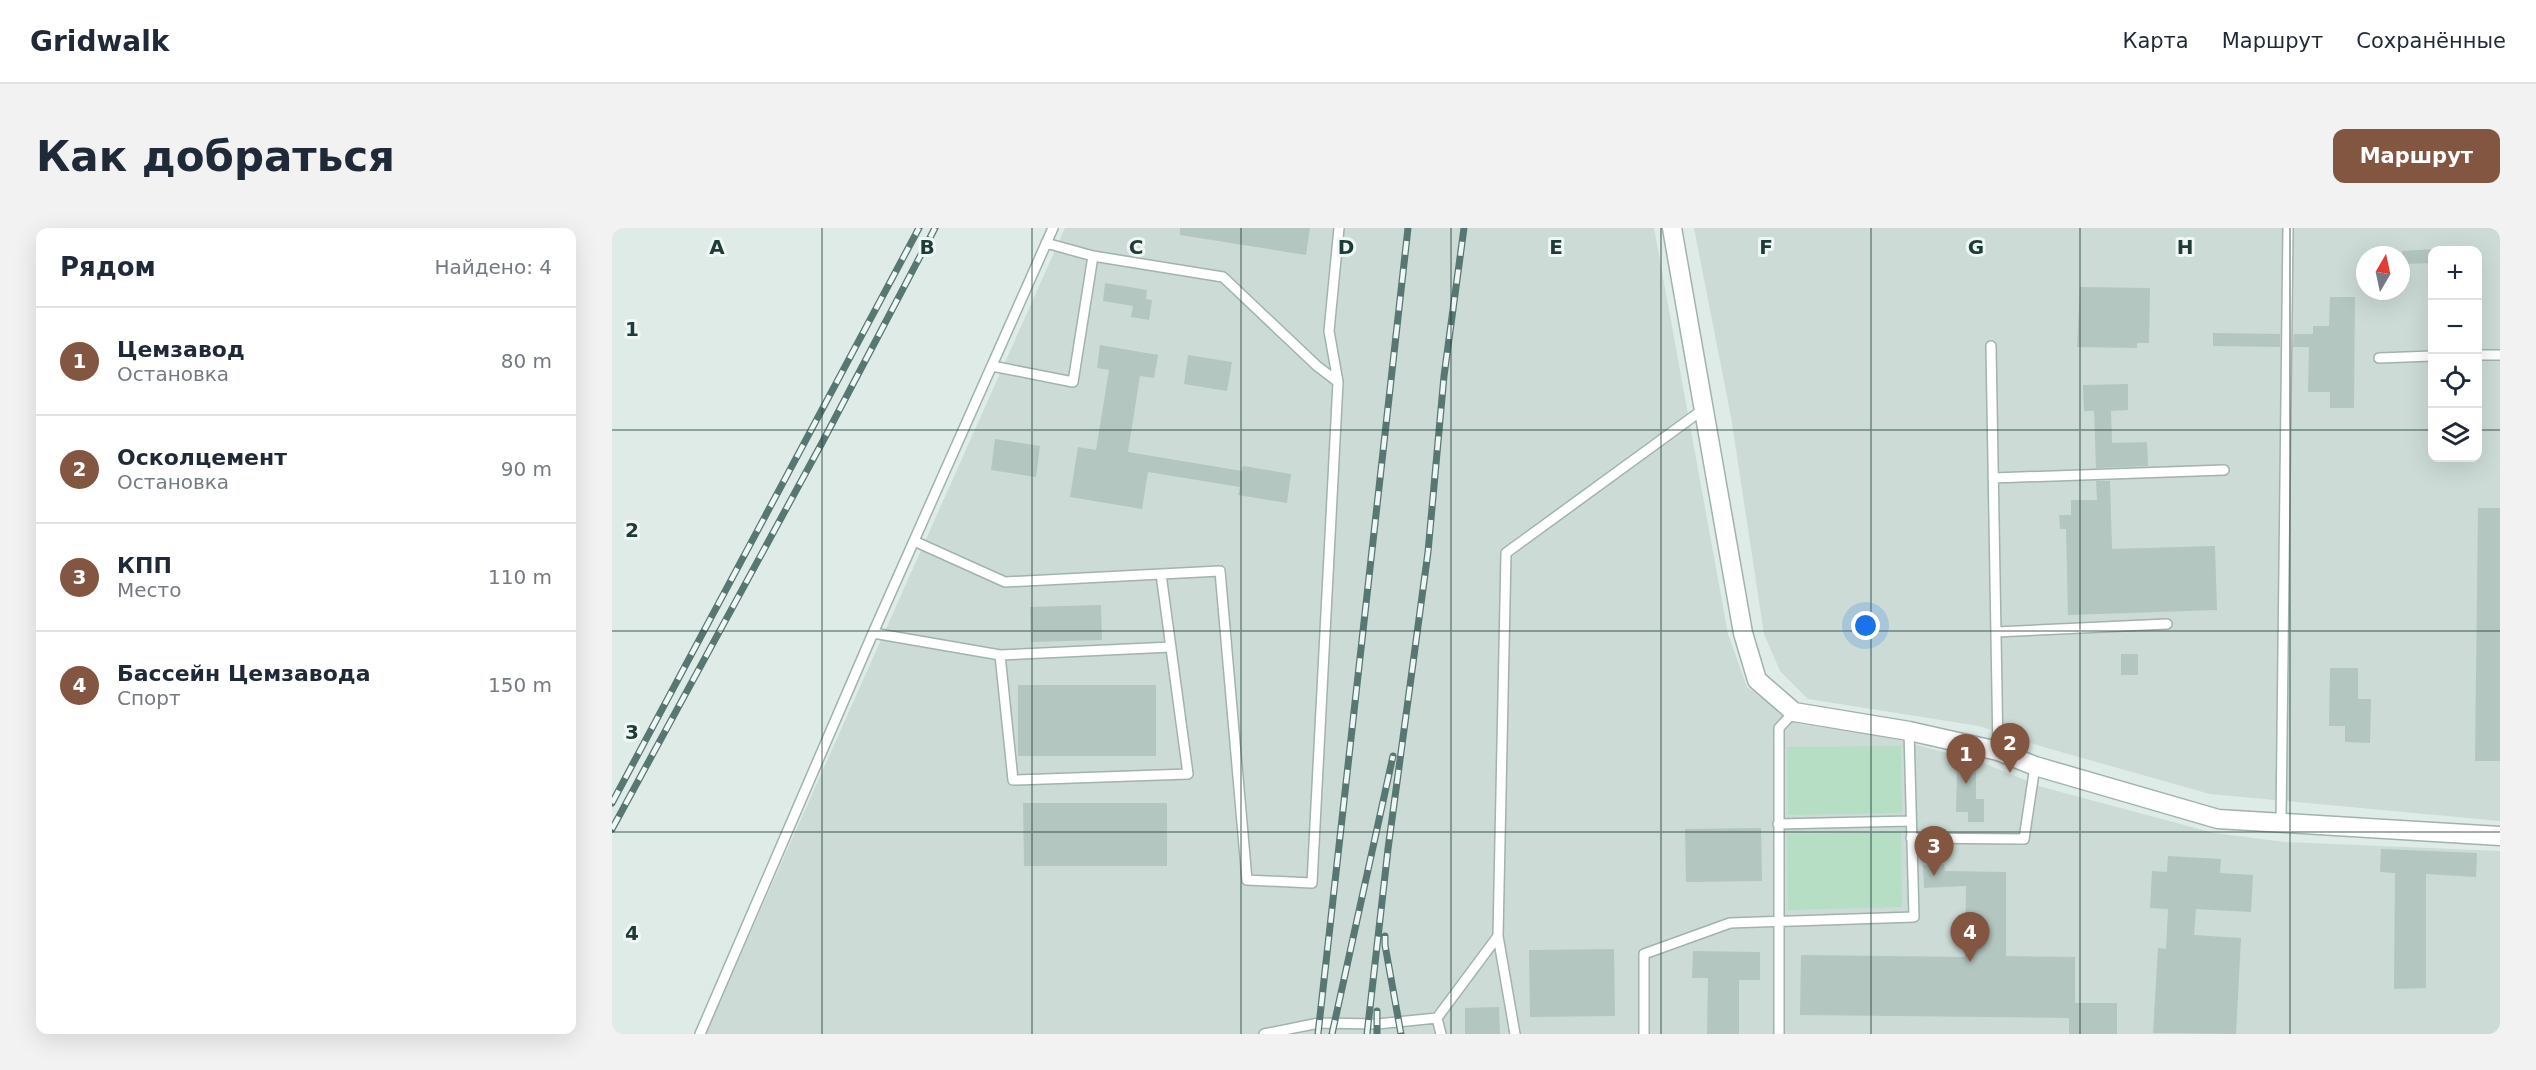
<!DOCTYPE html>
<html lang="ru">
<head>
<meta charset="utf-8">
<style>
  :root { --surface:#fff; --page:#f2f2f3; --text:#1f2937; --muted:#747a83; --line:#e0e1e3; --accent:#825640 }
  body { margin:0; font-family:"DejaVu Sans",sans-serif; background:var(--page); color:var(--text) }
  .controls { position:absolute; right:18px; top:18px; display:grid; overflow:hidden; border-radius:12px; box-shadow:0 6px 24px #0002 }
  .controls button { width:54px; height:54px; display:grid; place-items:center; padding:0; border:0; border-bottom:2px solid var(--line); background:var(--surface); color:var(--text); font:30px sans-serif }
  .compass { position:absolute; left:1744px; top:18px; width:54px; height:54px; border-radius:50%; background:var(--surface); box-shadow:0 6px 24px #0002; rotate:9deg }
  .you { position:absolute; left:1254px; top:398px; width:21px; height:21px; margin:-15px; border:4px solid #fff; border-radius:50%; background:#1a73e8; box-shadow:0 0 0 9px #1a73e833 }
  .badge { display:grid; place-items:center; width:39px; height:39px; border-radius:50%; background:var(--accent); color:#fff; font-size:20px; font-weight:700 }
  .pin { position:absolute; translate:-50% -50px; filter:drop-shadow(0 2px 3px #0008) }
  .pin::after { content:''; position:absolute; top:32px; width:21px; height:18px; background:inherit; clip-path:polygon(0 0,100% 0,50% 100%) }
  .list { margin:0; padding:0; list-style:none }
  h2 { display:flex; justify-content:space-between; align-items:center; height:78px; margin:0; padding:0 24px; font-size:26px }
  h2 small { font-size:20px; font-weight:400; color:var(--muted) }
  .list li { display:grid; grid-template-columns:39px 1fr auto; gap:18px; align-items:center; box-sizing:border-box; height:108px; padding:0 24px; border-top:2px solid var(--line) }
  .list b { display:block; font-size:22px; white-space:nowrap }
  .list p { margin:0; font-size:20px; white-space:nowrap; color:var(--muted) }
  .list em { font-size:20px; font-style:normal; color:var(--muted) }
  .icon { flex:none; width:33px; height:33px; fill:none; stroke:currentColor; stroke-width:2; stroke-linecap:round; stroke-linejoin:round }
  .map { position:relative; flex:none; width:1888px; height:806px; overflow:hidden; border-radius:12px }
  header { display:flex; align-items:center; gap:36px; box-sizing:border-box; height:84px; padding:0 30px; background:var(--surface); border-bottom:2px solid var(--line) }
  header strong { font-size:28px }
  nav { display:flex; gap:33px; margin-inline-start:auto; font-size:21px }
  .intro { display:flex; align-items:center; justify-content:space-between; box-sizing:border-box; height:144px; padding:0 36px }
  h1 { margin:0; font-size:42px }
  .button { padding:15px 27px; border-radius:12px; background:var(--accent); color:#fff; font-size:21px; font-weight:700 }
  main { display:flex; gap:36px; padding:0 36px }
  aside { flex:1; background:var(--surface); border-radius:12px; box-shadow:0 6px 24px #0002 }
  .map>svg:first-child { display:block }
  .built { fill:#ccdbd6; fill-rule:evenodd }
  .green { fill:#b5dec5 }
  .building { fill:#b3c6c0 }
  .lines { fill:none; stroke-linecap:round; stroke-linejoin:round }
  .service-casing { stroke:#a1b3af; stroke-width:12 }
  .tertiary-casing { stroke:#a1b3af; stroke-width:21 }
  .service { stroke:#fff; stroke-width:9 }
  .tertiary { stroke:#fff; stroke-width:18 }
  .rail-casing { stroke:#587773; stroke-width:7 }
  .rail { stroke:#eff7f4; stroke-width:4.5; stroke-dasharray:14; stroke-linecap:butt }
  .grid { fill:none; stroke:#1f3b37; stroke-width:1.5; stroke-opacity:0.55 }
  .grid-label { font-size:20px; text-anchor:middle; font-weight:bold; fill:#1f3b37; stroke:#eff7f4; stroke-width:6; stroke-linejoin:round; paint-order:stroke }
</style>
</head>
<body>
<header>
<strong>Gridwalk</strong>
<nav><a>Карта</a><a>Маршрут</a><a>Сохранённые</a></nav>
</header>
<div class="intro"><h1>Как добраться</h1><a class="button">Маршрут</a></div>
<main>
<aside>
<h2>Рядом<small>Найдено: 4</small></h2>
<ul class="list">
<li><span class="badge">1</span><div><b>Цемзавод</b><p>Остановка</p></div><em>80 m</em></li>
<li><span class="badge">2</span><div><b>Осколцемент</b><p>Остановка</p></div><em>90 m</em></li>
<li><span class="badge">3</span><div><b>КПП</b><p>Место</p></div><em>110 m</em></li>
<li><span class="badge">4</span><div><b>Бассейн Цемзавода</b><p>Спорт</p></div><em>150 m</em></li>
</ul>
</aside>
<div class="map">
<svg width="1888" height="806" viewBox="0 0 1888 806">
  <rect width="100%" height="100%" fill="#deebe7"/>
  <path class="built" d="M453,0H1042L1116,406L1135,459L1187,496L1275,509L1369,534L1430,559L1602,605L1673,614L1888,623V806H93Z
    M1082,0H1888V593L1598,566L1435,520L1367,498L1196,471L1168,443L1152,406L1119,189ZM1820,22H1866V230H1820ZM1753,27H1789V63H1753Z"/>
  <path class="green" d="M1289,518L1290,585L1176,587L1175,519Z
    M1289,604L1290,679L1176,682L1175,606Z"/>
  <path class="building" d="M568,0H698L694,27L568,7Z
    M1821,21V35L1791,36L1790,23Z
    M493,55L535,62L534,71L540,72L537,92L519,89L521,78L491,73Z
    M1468,59L1538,60L1537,115H1525V120L1465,119Z
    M1718,69H1743L1742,180H1718V164H1696L1697,119H1681L1682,106H1701V98H1717Z
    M1601,105L1668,106V119L1601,118Z
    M488,117L546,127L542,150L528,148L516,224L630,243L631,238L679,246L675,275L626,267L628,259L536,244L530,281L458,269L466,219L484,222L497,142L485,140Z
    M576,127L620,134L615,163L572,156Z
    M1516,156V182L1499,183L1500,215L1535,214L1536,238L1484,240L1482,183H1472L1471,157Z
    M383,211L428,218L424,249L379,242Z
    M1484,253H1498L1500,321L1603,318L1605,382L1456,387L1454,301H1448L1447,287H1459V272H1485Z
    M1866,280H1888V533H1863Z
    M489,377L490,412L419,414L418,379Z
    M1509,426H1526V447H1509Z
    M1718,440H1746V471H1759L1758,515L1733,514V498H1717Z
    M406,457H544V528H406Z
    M1345,540H1364V571H1372V594H1356V584H1344Z
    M411,575H555V638H412Z
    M1149,600L1150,653L1074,654L1073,601Z
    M1769,621L1865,625L1864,649L1814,646V760L1782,761L1783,645L1768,644Z
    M1556,628L1609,631L1608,645L1641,647L1639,684L1584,681L1582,707L1629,710L1624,806L1541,805L1546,720L1554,721L1556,681L1538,680L1540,643L1555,644Z
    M1332,636L1333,643L1394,644V728L1463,729V775H1505V806H1457V790L1188,787L1189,727L1353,729L1354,658L1312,660L1311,637Z
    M1002,721L1003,788L918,789L917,722Z
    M1081,723L1148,724V752H1127V806H1095L1096,750H1080Z
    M887,779L888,806H853V780Z"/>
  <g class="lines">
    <defs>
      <path id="service" d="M434,15L481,28L611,49L705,138L726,154
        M1379,118L1386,523
        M1866,127H1888
        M1767,130L1820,128
        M380,138L461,154L481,28
        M1381,250L1612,242
        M549,346L608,343L635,652L700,655L726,154L717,103L727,0
        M1384,404L1555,396
        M261,405L388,427L401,552L576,546L549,346L393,354L302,313
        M388,427L559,419
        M1669,594L1676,0
        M1166,596L1298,593
        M1299,610L1412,611L1423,538
        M886,708L903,806
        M825,790L829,806
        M88,806L261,405L441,0
        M652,806L707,795L765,796L825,790L886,708L894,325L1093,180
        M1032,806V726L1118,695L1302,689L1297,503
        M1167,806V500L1182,484"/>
      <path id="tertiary" d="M1060,0L1131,405L1145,452L1182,484L1297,503L1386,523L1423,538L1606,591L1888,608"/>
    </defs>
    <use href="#service" class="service-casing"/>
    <use href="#tertiary" class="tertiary-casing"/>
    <use href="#service" class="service"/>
    <use href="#tertiary" class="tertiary"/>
    <defs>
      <path id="rail" d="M0,575L307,0
        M0,601L211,213L323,0
        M773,708V717L789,806
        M765,783V806
        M706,806L796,0
        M720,806L781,528
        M755,806L776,621L816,324L832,148L852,0"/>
    </defs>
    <use href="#rail" class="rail-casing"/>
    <use href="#rail" class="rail"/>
  </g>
  <path class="grid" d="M210,0V806M420,0V806M629,0V806M839,0V806M1049,0V806M1259,0V806M1468,0V806M1678,0V806M0,202H1820M1866,202H1888M0,403H1888M0,604H1888"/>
  <g class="grid-label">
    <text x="105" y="26">A</text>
    <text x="315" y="26">B</text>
    <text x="524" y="26">C</text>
    <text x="734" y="26">D</text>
    <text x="944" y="26">E</text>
    <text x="1154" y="26">F</text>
    <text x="1364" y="26">G</text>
    <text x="1573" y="26">H</text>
    <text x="20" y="108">1</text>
    <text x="20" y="309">2</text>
    <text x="20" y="511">3</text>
    <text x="20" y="712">4</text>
  </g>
</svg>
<div class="controls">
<button>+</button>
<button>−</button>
<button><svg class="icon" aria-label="locate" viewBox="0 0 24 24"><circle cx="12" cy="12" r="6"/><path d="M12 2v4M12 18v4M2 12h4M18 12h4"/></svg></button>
<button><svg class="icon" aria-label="layers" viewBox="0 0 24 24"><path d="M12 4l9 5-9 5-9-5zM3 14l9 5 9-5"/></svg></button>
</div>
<svg class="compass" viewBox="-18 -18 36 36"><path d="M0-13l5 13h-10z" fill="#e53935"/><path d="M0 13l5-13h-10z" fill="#747a83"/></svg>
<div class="you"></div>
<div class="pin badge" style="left:1354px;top:556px">1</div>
<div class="pin badge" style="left:1398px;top:545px">2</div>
<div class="pin badge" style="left:1322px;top:648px">3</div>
<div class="pin badge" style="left:1358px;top:734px">4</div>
</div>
</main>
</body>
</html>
